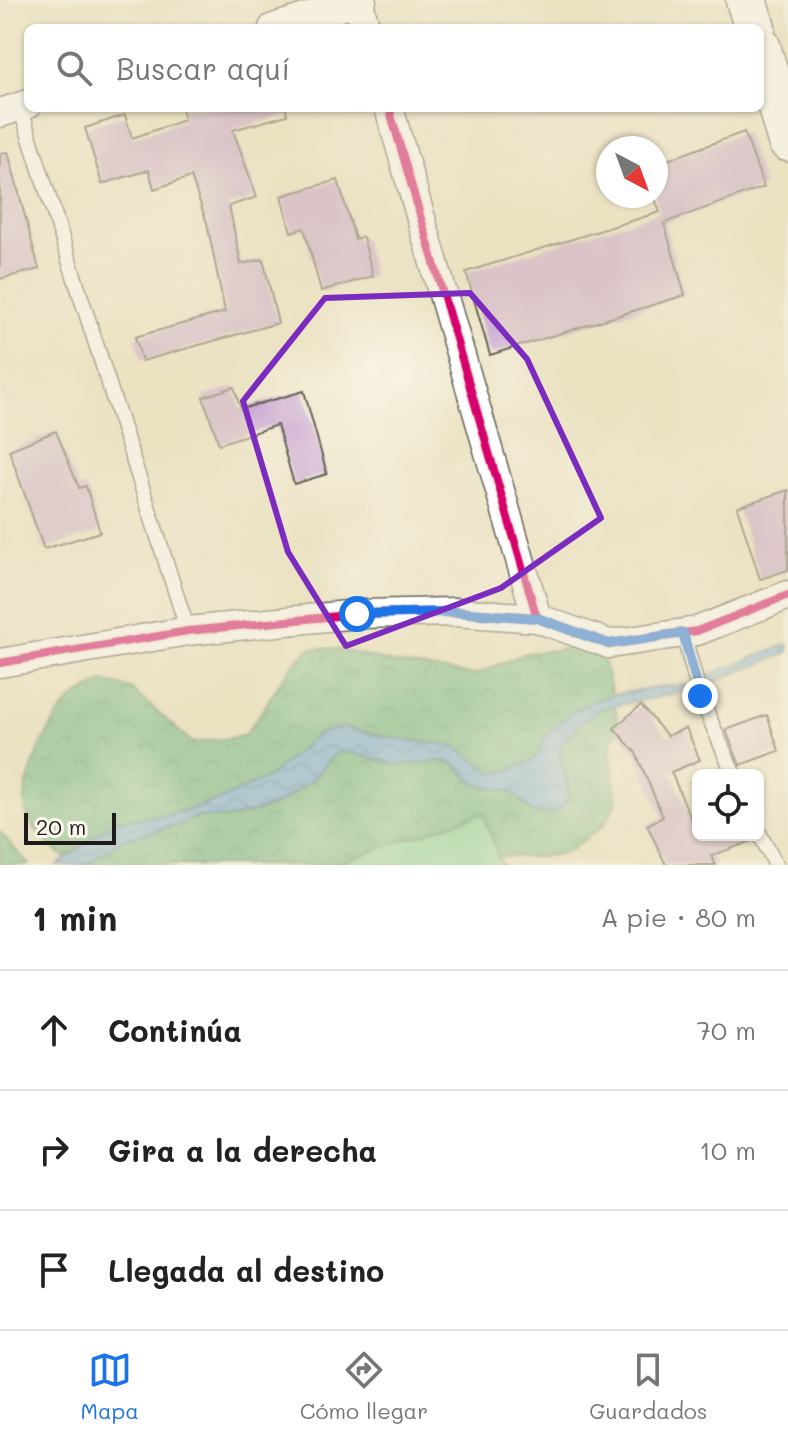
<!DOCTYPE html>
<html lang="es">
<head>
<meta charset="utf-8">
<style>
  :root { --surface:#fff; --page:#f6f6f6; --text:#222; --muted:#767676; --line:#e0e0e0; --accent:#1a73e8 }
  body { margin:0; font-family:Mali,sans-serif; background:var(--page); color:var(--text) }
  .controls { position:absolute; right:24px; bottom:24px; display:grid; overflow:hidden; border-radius:12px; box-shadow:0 2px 6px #0004 }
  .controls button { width:72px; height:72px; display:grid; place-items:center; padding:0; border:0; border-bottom:2px solid var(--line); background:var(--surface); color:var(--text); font:40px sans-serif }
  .compass { position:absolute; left:596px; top:136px; width:72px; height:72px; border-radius:50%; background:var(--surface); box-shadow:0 2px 6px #0004; rotate:139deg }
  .scale { position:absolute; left:24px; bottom:20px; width:92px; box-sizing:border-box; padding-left:8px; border:4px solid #1c1c1c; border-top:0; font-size:22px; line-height:28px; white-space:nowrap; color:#1c1c1c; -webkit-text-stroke:6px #fbf7ec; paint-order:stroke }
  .stop { position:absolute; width:24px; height:24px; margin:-18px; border:6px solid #1a73e8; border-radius:50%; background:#fff }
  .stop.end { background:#1a73e8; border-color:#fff; box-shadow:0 2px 8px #0008 }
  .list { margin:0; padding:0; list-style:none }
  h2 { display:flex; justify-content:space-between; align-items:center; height:104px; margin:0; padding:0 32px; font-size:34px }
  h2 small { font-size:26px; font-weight:400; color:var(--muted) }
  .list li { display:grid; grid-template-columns:52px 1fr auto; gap:24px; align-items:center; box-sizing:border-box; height:120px; padding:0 32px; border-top:2px solid var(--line) }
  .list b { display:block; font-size:30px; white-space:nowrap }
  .list em { font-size:26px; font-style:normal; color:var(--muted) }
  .icon { flex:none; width:44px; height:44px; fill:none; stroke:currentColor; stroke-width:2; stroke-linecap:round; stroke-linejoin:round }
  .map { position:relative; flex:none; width:788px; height:865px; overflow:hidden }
  .search { position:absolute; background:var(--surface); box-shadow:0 2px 6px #0004; left:24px; right:24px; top:24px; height:88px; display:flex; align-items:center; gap:20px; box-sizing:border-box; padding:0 28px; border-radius:12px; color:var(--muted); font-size:30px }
  .sheet { height:464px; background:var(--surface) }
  nav { display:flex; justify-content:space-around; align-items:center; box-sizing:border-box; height:112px; border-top:2px solid var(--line); background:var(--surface); font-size:22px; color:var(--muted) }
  nav a { display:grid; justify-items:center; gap:4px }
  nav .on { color:var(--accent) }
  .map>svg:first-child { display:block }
  .forest { fill:url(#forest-crowns); stroke:#426a50; stroke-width:2 }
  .green { fill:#80d89d; stroke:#4e7a5c; stroke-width:2 }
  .water { fill:url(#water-waves); stroke:#44637d; stroke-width:2 }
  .building { fill:#c6a1cf }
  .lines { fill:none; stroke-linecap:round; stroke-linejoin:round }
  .lane-casing { stroke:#646156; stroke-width:17 }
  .street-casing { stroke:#646156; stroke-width:31 }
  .secondary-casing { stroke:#646156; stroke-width:43 }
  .lane { stroke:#fff; stroke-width:14 }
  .street { stroke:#fff; stroke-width:28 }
  .secondary { stroke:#fff; stroke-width:40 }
  .cycleway-casing { stroke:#fbf7ec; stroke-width:13 }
  .cycleway { stroke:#d6006c; stroke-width:8 }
  .route { stroke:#1a73e8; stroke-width:10 }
  .marked { fill:none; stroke:#7b2cbf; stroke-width:6; stroke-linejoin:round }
</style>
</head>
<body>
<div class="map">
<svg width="788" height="865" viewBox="0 0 788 865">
  <defs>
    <pattern id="forest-crowns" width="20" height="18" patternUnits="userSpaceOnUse" patternTransform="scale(2)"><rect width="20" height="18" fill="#68b884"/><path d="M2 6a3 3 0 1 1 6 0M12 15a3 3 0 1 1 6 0" fill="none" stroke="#55956b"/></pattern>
    <pattern id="water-waves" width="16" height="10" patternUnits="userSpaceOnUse" patternTransform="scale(2)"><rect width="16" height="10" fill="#6baade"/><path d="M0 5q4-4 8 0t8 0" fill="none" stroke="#578ab3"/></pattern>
  </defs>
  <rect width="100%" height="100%" fill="#fbf7ec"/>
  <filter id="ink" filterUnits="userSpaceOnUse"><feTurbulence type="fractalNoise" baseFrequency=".0125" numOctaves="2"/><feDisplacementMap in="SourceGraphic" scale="16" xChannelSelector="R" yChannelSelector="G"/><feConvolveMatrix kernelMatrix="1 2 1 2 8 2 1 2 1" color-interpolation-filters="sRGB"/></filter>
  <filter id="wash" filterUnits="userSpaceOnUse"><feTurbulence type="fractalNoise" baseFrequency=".006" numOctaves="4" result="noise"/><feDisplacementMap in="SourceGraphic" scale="32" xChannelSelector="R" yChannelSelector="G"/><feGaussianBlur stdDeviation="1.8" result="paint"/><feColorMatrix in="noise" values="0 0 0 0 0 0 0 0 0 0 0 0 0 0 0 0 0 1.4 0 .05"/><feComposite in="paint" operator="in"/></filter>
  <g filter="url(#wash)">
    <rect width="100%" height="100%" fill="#ebe2c2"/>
    <path class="forest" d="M582,647L604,661L619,724L610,748L617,801L605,824L566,853L541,857L400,855L369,865H76C58,853 38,838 28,817C16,791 44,735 60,713C70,698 89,689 105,681L131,689L193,743L243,736C269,707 279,674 310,648L338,649L393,663L474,675L526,653Z
      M0,832L29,865H0Z"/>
    <path class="green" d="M483,813L501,865H331Z"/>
    <path class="water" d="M788,644V653L708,684L707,676Z
      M686,684L687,691L599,709L579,725L563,741L559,758L566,773L569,799L557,812L536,815L511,792L475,784L456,765L445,761L398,765L343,751L333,755L313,779L279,803L262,810L229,818L195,817L176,826L124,839L85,865H57L114,821L166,815L220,800L270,776L318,734L343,727L381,736L455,746L495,774L532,761C540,753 541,742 548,734C583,691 635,691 686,684Z"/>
    <g id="blocks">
      <path class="building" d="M182,108H286L287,115L233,130L257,197L229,206L241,264L263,259L278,323L142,361L135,337L225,312L207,223L191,177L154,189L149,170L102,184L85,128L125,115L132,138L184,120Z
        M744,132L764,187L664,223L685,295L490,355L466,272L660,212L656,202V164Z
        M8,152L39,269L0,279V153Z
        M338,180L355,239L363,237L373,276L321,291L304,228L291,232L281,196Z
        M234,387L241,409L304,391L327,474L294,484L277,425L219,444L203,397Z
        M56,431L79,488L86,486L100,532L44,549L9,450Z
        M788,490V570L760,579L737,507Z
        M641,705L667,736L686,728L700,760L671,772L698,835H749L752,841L711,856L716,865H666L647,825L663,817L636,753L614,728Z
        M767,715L779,751L740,765L726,730Z"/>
    </g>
  </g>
  <g filter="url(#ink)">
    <use href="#blocks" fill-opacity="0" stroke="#646156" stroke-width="2"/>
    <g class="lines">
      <defs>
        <path id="lane" d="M20,107L188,631
          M683,633L700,696L734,775
          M758,831L776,865"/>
        <path id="street" d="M358,1L366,28
          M273,28L362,0
          M389,108L537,618
          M0,113L28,104
          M0,663L188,631L357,614L455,612L537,618L609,644L697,631L788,595"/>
        <path id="secondary" d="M746,0L755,28
          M760,46L788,141"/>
      </defs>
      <use href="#lane" class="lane-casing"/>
      <use href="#street" class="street-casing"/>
      <use href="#secondary" class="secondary-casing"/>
      <use href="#lane" class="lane"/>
      <use href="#street" class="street"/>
      <use href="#secondary" class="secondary"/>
      <defs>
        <path id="cycleway" d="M389,108L537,618
          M0,663L188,631L357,614L455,612L537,618L609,644L697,631L788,595"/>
      </defs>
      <use href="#cycleway" class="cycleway-casing"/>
      <use href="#cycleway" class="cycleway"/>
    </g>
  </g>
  <g class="lines" filter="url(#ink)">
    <path class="route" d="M357,614L455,612L537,618L609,644L683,633L700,696"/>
  </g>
  <path d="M0 0H788V865H0ZM470,293L527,359L601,518L501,588L346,646L288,552L243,401L325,298Z" fill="#ebe2c2" fill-opacity=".55" fill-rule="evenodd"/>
  <path class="marked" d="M470,293L527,359L601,518L501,588L346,646L288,552L243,401L325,298Z"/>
</svg>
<div class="controls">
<button><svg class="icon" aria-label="locate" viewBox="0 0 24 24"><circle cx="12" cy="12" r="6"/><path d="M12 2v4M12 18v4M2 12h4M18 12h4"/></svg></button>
</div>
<svg class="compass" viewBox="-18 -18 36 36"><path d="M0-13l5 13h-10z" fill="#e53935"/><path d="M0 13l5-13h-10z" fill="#767676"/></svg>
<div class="scale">20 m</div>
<div class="stop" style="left:357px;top:614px"></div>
<div class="stop end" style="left:700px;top:696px"></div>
<div class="search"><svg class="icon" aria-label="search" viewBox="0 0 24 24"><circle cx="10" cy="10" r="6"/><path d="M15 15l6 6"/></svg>Buscar aquí</div>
</div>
<section class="sheet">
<h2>1 min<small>A pie · 80 m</small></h2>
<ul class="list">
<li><svg class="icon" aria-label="ahead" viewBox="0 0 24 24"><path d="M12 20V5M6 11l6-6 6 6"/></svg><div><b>Continúa</b></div><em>70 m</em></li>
<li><svg class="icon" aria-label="right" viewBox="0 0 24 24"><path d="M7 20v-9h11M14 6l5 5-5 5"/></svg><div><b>Gira a la derecha</b></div><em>10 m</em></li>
<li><svg class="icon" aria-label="arrive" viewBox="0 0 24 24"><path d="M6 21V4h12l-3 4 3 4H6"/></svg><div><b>Llegada al destino</b></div></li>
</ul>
</section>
<nav>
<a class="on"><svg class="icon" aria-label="map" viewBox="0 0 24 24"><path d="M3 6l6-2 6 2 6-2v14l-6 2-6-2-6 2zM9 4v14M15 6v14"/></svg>Mapa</a>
<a><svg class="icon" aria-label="directions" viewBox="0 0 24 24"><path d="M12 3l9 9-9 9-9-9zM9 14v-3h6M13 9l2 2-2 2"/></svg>Cómo llegar</a>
<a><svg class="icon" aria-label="saved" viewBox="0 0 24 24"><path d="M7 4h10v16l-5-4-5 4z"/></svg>Guardados</a>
</nav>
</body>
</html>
